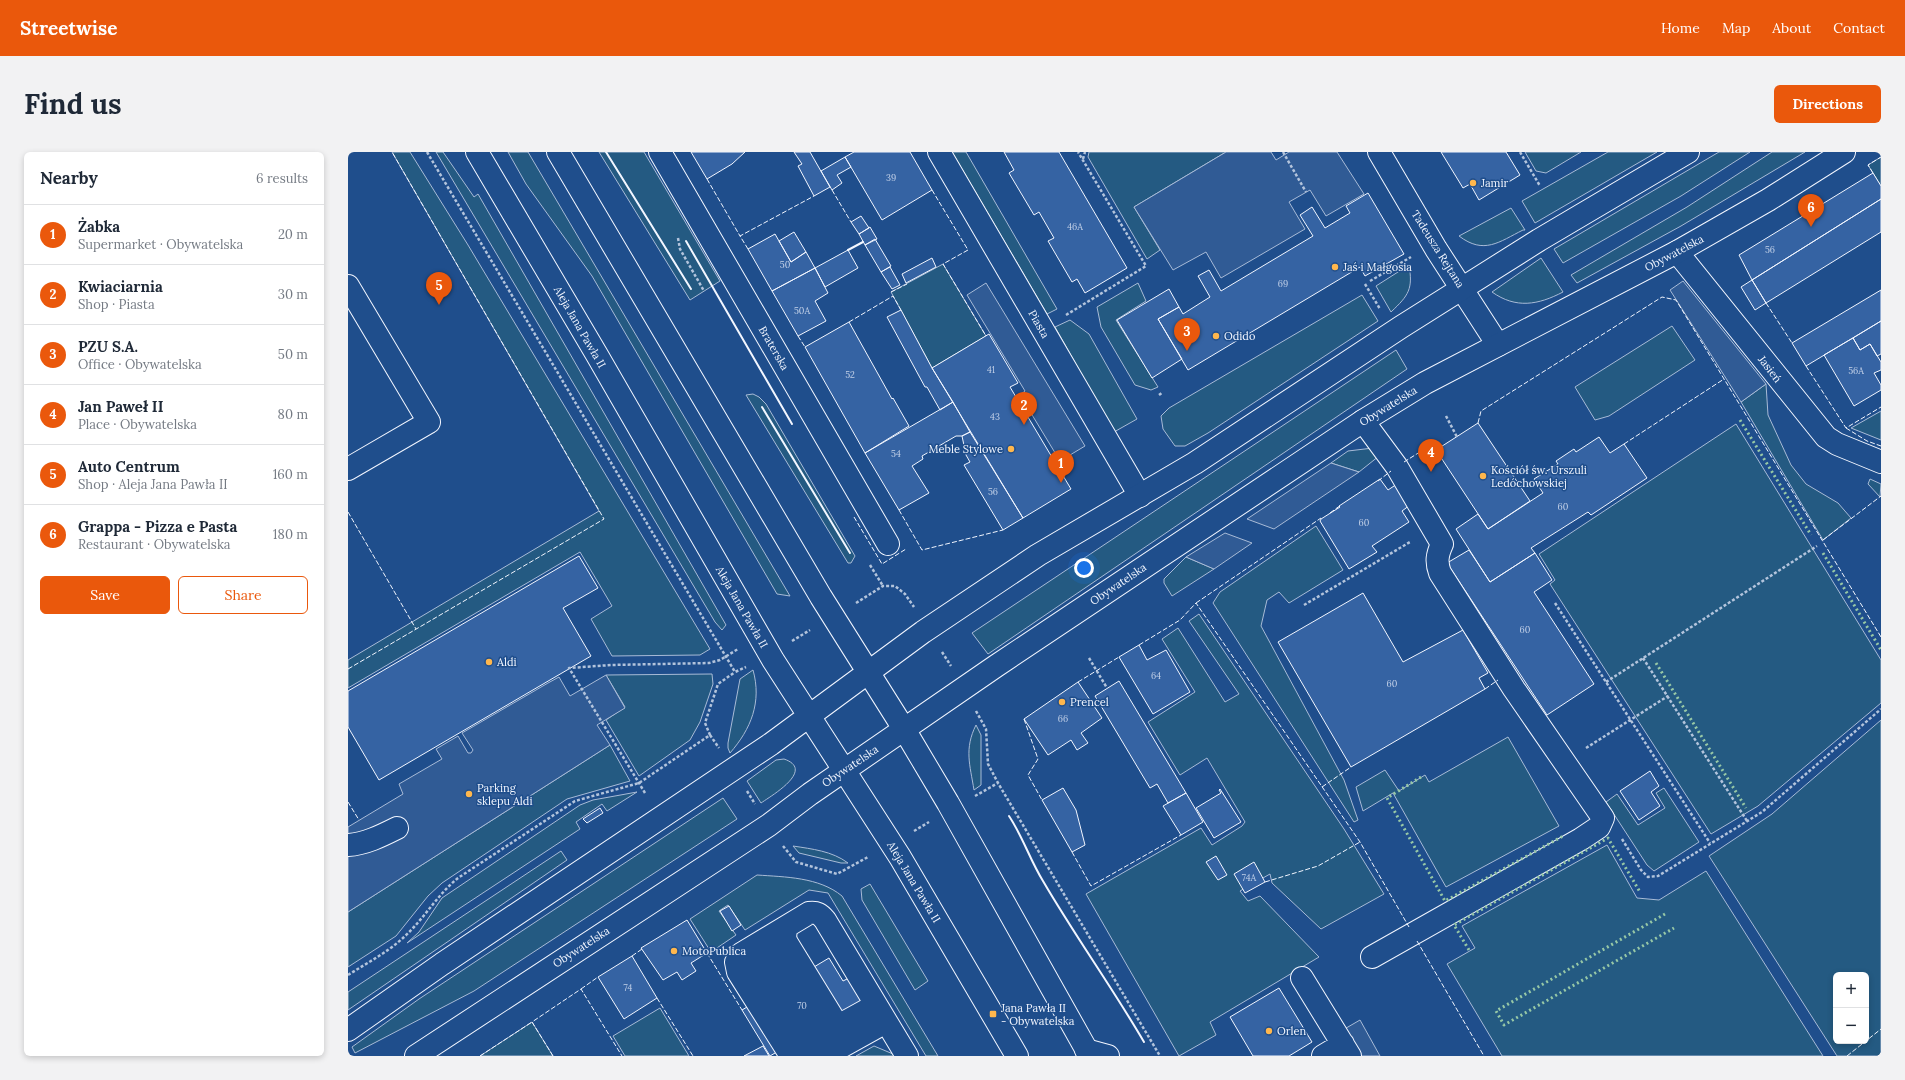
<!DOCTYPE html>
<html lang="en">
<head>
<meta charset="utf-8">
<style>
  :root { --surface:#fff; --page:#f2f2f3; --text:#1f2937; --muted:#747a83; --line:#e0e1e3; --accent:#ea580c }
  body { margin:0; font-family:Lora,serif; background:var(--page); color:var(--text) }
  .controls { position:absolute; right:12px; bottom:12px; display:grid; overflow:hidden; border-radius:6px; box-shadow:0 2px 6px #0003 }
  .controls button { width:36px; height:36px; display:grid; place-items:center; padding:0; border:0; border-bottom:1px solid var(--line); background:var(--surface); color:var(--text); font:20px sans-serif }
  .you { position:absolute; left:736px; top:416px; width:14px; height:14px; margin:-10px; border:3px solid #fff; border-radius:50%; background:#1a73e8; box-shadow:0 0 0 6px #1a73e833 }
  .badge { display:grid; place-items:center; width:26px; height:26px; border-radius:50%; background:var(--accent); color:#fff; font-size:13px; font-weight:700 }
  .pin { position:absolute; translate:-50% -33px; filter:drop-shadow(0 1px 2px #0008) }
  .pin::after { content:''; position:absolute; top:21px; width:14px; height:12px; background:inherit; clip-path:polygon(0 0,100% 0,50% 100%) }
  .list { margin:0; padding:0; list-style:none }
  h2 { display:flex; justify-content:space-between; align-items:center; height:52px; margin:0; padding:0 16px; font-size:17px }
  h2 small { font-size:13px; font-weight:400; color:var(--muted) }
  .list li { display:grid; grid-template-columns:26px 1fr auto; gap:12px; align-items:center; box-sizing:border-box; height:60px; padding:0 16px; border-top:1px solid var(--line) }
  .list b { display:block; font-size:15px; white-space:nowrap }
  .list p { margin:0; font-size:13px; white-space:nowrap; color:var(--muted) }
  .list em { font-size:13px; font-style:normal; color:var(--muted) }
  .actions { display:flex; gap:8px; padding:12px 16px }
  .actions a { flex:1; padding:9px 0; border:1px solid var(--accent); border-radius:6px; text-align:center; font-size:14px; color:var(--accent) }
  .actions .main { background:var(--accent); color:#fff }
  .map { position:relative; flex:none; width:1533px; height:904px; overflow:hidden; border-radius:6px }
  header { display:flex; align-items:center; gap:24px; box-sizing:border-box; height:56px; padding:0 20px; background:var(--accent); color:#fff }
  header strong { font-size:19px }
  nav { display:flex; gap:22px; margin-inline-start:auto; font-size:14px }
  .intro { display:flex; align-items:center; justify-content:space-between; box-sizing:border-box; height:96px; padding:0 24px }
  h1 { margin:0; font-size:28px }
  .button { padding:10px 18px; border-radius:6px; background:var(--accent); color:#fff; font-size:14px; font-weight:700 }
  main { display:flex; gap:24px; padding:0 24px }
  aside { flex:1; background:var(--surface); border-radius:6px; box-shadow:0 2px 6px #0003 }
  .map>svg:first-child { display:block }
  .green { fill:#245a82; stroke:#a8bbd7; fill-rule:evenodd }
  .parking { fill:#305b95; stroke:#a8bbd7 }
  .building { fill:#3563a3; stroke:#f2f6ff }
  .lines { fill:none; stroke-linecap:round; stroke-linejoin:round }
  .minor-casing { stroke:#f2f6ff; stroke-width:24 }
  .major-casing { stroke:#f2f6ff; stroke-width:24 }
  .path { stroke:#b3c4dc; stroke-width:2.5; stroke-dasharray:3 2; stroke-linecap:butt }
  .minor { stroke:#1f4e8c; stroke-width:22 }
  .major { stroke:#1f4e8c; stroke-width:22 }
  .hedge { stroke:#97c8a6; stroke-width:3; stroke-dasharray:2 3; stroke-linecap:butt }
  .fence { stroke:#f2f6ff; stroke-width:1; stroke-dasharray:5 2; stroke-linecap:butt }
  .wall { stroke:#f2f6ff; stroke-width:2 }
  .poi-dot { fill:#ffb74d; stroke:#1f4e8c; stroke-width:1.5 }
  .labels { text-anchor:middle; stroke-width:3; stroke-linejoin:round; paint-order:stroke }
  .number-label { font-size:9px; fill:#c3d1e8 }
  .poi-label { font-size:11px; fill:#f2f6ff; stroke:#1f4e8c; text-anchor:start }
  .street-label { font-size:11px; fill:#f2f6ff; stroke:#1f4e8c }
</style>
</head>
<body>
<header>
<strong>Streetwise</strong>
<nav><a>Home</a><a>Map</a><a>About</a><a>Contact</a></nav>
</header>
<div class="intro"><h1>Find us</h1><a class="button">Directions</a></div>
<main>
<aside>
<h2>Nearby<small>6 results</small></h2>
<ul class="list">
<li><span class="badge">1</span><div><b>Żabka</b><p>Supermarket · Obywatelska</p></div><em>20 m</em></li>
<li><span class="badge">2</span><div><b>Kwiaciarnia</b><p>Shop · Piasta</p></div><em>30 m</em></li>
<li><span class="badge">3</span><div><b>PZU S.A.</b><p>Office · Obywatelska</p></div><em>50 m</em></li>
<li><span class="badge">4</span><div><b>Jan Paweł II</b><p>Place · Obywatelska</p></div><em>80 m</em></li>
<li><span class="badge">5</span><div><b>Auto Centrum</b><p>Shop · Aleja Jana Pawła II</p></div><em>160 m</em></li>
<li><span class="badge">6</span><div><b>Grappa - Pizza e Pasta</b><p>Restaurant · Obywatelska</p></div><em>180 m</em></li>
</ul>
<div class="actions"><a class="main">Save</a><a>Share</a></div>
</aside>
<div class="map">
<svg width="1533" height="904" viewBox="0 0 1533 904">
  <rect width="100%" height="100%" fill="#1f4e8c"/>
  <path class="green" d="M44,0H62L120,93L362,497L352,503L264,504L243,467L264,454L232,400L0,536V508L251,359Z
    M88,0H95L126,45L130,42L378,473L374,478L367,470Z
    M160,0H180L442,444L429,442L244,124L178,32Z
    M251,0H296L372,129L342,148Z
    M604,0H618L709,157L699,162Z
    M741,0H878L786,55L812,98L799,107L740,5Z
    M1177,0H1233L1198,21L1188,19Z
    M1260,0H1309L1187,71L1174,49Z
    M1371,0H1402L1333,44L1215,111L1206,97Z
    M1424,0H1457L1333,74L1229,131L1223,123L1339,55Z
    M1533,5V34L1520,13Z
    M1163,56L1177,78H1175C1151,90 1136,103 1111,84Z
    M1193,106L1215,140C1190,153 1168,157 1144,140Z
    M595,112L638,184L584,216L543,140Z
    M1061,113C1065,137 1061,143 1043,160L1028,134Z
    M790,131L798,149L768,168L810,235L803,238L787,233L753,175L749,155Z
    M1014,143L1030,169L860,281L837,294H827L815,277L813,264L821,256Z
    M722,168L741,182L789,267L766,280L707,175Z
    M1324,174L1347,208L1261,264L1247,268L1227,235Z
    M1048,198L1059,217L640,502L624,481Z
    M1418,232L1420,263L1443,313L1458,332L1490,351L1503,366L1475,388L1393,250Z
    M405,242L411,245L418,252L507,404L503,411H500L398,243Z
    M1533,259V288L1503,276Z
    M1388,272L1533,508V551L1410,654L1363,682L1202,432L1207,428L1191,402Z
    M1025,296L1031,304L1011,320L983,311L1000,299Z
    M1522,327L1533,332L1532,345L1520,332Z
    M968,374L995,418L941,451L931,440L919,448L913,474L996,628L1010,668L1006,670L865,451L872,440Z
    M838,405L866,417L824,444L816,431V427Z
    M851,462L996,677L1036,742L973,777L924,731L922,722L892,739L900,749L912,744L971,805L862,870L868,883L831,904L738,742L853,676L864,693L894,674L897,670L859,606L832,623L800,570L847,540L814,487L830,476L877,550L891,542L841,469Z
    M405,518C414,550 403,577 382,601L380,596V591L392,527Z
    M364,522L365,532L352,570L342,588L291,624L258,568L277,555L258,523Z
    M1533,568V904H1489L1361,704L1424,662ZM1488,823H1518V889H1488Z
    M628,573L633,583V633L626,638C622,613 616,597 628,573Z
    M1160,585L1211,674L1098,735L1045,641L1015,659L1008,635L1037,618L1051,639L1077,623L1081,630Z
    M262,593L282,629L219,647L94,731L80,744L48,784L0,815V760Z
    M436,607C468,618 423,644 413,651L399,629L428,608Z
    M1316,636L1351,690L1306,719L1299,713L1258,650L1269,642L1290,673L1317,656L1308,641Z
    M289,640L259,659L254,652L228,670L232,677L59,791L71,780L94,746L232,653L245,648Z
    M375,646L389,667L126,839L7,901L4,895L71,847Z
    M1259,693L1289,746L1311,748L1358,719L1475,904H1154L1099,812L1127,796L1114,774Z
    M445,694C464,697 484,699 500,711H493L451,701Z
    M213,699L219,708L0,858V840Z
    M409,723C437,725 471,725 494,744L590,904H578L480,741L461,738L397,778L380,753L371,759L388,783L363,800L342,767Z
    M522,732L580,829L567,838L514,748L513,737Z
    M312,856L341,904H277L265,884Z
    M184,870L205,904H132Z
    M526,894L545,902L547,904H508Z"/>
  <path class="parking" d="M878,0H923L928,8L941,0H989L1016,42L978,64L962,38L941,50L957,77L873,126L858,100L825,118L786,55Z
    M1335,129L1418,232L1393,250L1322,138Z
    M638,131L737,294L712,309L672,243L677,239L619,143Z
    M983,311L1011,320L926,377L899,367Z
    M877,381L904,391L866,417L838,405Z
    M258,523L277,556L249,573L262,593L0,760V675L55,642L51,632L94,607L88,597L110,584L120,601H123L125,598L114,581L200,531L211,525L222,544Z
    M1012,868L1032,904H1007L993,879Z"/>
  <path class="building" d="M343,0H397L384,12L359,27Z
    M446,0H462L482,35L466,44L450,14L454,12Z
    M506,0H562L584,38L534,68L497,5Z
    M656,0H711L779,116L737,141L729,127L724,130L700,89L706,86L691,60L686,63L661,21L666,18Z
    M1093,0H1158L1172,23L1131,48L1122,32L1115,36Z
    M497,5L503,15L489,23L494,31L484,38L473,19Z
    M1525,21L1533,34V47L1404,128L1391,103Z
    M1020,41L1056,102L1017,124L1012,115L840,218L810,167L831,155L835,162L862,145L850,124L861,118L873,139L965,84L952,63L964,55L977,76L1002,61L998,54Z
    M1533,47V80L1418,151L1404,128Z
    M513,64L521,76L511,82L503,70Z
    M522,75L529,87L517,93L511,82Z
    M446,80L458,100L443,110L431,89Z
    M427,82L443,110L458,100L467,116L424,139L400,97Z
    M527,87L543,114L533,120L517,93Z
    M500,98L510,116L477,135L467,116Z
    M584,106L588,115L558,131L554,122Z
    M542,115L552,133L544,137L533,120Z
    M467,116L480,141L467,149L478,169L450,184L424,139Z
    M1404,128L1418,151L1407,158L1393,135Z
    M821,137L831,155L810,167L834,207L804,226L769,168Z
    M1533,138V169L1458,214L1444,191Z
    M553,158L584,216L605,250L592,258L579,235H577L539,165Z
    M1533,169V202L1529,204L1522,192L1512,198L1505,186Z
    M501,170L544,247L545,246L561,274L517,301L457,195Z
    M641,182L670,231L662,235L723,337L675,366L584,216Z
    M1505,186L1512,198L1522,192L1533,210V218L1526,221L1533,233V238L1506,254L1476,203Z
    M605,250L622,280L614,284H608L574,304L575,307L564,314L581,341L551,358L517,301Z
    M1130,271L1182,349L1140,377L1088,298Z
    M622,280L675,366L655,378L616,313L622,310L618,303L614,284Z
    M1251,285L1262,301L1276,292L1299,326L1243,363L1240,360L1183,396L1187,401L1142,430L1108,377L1130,362L1140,377L1195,341L1186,327L1210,312L1208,309L1226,297L1228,300Z
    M1032,327L1040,338L1049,332L1062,353L1054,359L1061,370L1024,394L1029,400L1001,417L972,369L973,367L992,355L991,354Z
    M1121,398L1142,430L1187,401L1204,428L1186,440L1246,532L1199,563L1099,411Z
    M231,404L250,436L215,456L243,504L31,628L0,575V539Z
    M1015,441L1055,510L1115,478L1140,521L1131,526L1137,537L1003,615L930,490Z
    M791,493L799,508L818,498L842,540L805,562L771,505Z
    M771,529L838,641L820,651L809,632L802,636L747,544Z
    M730,530L754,566L733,581L740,591L729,598L723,588L700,603L676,567Z
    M1302,619L1311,634L1303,640L1312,654L1291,668L1272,639Z
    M715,636L728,658L737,693L724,700L694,648Z
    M872,637L893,670L866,686L848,656L873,641L871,638Z
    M838,641L855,670L833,683L815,654Z
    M252,656L255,661L239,671L235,667Z
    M868,704L879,723L870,728L858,710Z
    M906,710L917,730L897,741L886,722Z
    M381,754L393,773L384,779L372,759Z
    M339,768L359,801L343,811L348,819L334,828L329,820L315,828L293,796Z
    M284,804L309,846L276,867L250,825Z
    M481,806L495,829L501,826L514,849L422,904L394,858Z
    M931,836L964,890L941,904H905L882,865Z
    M415,894L421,904H396Z"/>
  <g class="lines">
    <defs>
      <path id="minor" d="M312,0L540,392
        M591,0L792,344
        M1031,0L1088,97L1150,193
        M1329,100L1478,285L1489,292L1533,310
        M0,134L81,270L0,317
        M1015,269L1049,315L1094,392C1089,403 1088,410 1092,421L1166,537L1255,666L1251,675L1233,687L1024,805
        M0,693C17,692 33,684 49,676
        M438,776L437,786L439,791L490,874L491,879L482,901
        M420,786V797L482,901L481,904
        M405,795L404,805L463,904
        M954,826L1002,904
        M490,874L528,853
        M738,898L760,904
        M482,901L538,870
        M443,904L390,820L388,810L393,802L461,761C469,760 472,762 477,768L559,904
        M975,904L995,892"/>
      <path id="major" d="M129,0L249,203L425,508L552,705L669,904
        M210,0L473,445L556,577L600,651L742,904
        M0,878L94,812L423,592L575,480L690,403L847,311L1053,175L1191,88L1340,0
        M68,904L421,673L462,642L648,514L1015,269L1077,231L1329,100L1420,48L1496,0"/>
    </defs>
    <use href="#minor" class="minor-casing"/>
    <use href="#major" class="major-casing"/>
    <path class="path" d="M79,0L387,520L398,515
      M935,0L958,40
      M1172,0L1192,34
      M735,7L737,0
      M330,86L332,97L356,139
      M1022,129L1063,105
      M1017,132L1032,157
      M718,163L798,114L730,0
      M811,243L815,240
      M1098,264L1109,285
      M522,413L535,434
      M508,451L535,434H547L557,442L566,455
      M1207,451L1362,691
      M956,453L1062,390
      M444,489L462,478
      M594,500L603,514
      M741,506L759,536
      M1295,506L1399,669
      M1258,530L1469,394
      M628,559L638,577L640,612L650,631L812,904
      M362,583L371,596
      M1238,596L1320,544
      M399,639L407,652
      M297,641L221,516L263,513L361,511L372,508L390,497
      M627,644L650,631
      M566,679L581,670
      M1274,687L1293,718L1300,725L1310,724L1414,660L1533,557
      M435,694L448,710L489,722L520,705
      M0,823C19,811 40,800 56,785C76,767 89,743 110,726L227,649L291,631L362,583L357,571L370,532L387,520"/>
    <use href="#minor" class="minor"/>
    <use href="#major" class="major"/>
    <path class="hedge" d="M1392,268L1463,383
      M1475,401L1533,498
      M1308,511L1398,656
      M1073,625L1039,646L1097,749L1217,683
      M1317,762L1148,859L1156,873L1326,776
      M1121,798L1106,773L1260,686L1292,740"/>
    <path class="fence" d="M1525,21L1520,13L1533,5
      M359,27L392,84
      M484,38L503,70
      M584,38L620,98L595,112L638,184
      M400,97L392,84L466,44
      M543,140L559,132
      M1418,151L1444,191
      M501,170L545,144L553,158
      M450,184L457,195
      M1458,214L1498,276L1533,255
      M1130,271L1133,259L1314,145L1328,148L1533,485
      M1498,276L1519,289L1533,294
      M1276,292L1376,227
      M1056,310L1075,298H1088
      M1030,329L1043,319
      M551,358L574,398L655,378
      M0,360L68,477
      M982,361L993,353
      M506,365L534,412L558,397
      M1475,388L1533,344
      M848,451L973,366
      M791,493L832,468L848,451L1012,690L1061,775
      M0,517L256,367L44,0
      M730,530L771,505
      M1137,537L1150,528
      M676,567L690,607L680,623L694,648
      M974,635L1003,615
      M0,650L11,668
      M724,700L743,734L833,683
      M917,730L970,714L1012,690
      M1069,789L1136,904
      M359,801L394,858
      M284,804L294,797
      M233,837L250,825
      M309,846L345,904
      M132,904L184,870
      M205,904L184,870L233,837L274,904
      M1499,904L1533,877"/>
    <path class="wall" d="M258,0L343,137
      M338,89L444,272
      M500,98L515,90
      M414,255L502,401
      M661,664C675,685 682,708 695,729C727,784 764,835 796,890"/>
  </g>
  <g class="poi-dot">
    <circle cx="1125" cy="31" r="4"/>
    <circle cx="987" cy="115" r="4"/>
    <circle cx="868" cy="184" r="4"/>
    <circle cx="663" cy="297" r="4"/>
    <circle cx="1135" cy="324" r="4"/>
    <circle cx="141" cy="510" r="4"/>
    <circle cx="714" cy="550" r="4"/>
    <circle cx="121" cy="642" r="4"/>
    <circle cx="326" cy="799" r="4"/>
    <rect x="641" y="858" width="8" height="8" rx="2"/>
    <circle cx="921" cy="879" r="4"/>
  </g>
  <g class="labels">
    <g class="number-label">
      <text x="543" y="29">39</text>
      <text x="727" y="78">46A</text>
      <text x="1422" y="101">56</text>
      <text x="437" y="116">50</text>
      <text x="935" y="135">69</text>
      <text x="454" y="162">50A</text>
      <text x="643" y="221">41</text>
      <text x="1508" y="222">56A</text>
      <text x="502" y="226">52</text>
      <text x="647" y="268">43</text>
      <text x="548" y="305">54</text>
      <text x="645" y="343">56</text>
      <text x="1215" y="358">60</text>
      <text x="1016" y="374">60</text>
      <text x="1177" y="481">60</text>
      <text x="808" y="527">64</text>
      <text x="1044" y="535">60</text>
      <text x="715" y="570">66</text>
      <text x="901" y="729">74A</text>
      <text x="280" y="839">74</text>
      <text x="454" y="857">70</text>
    </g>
    <g class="poi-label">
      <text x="1133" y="35">Jamir</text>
      <text x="995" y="119">Jaś i Małgosia</text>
      <text x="876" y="188">Odido</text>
      <text x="655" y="301" text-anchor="end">Meble Stylowe</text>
      <text x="1143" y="322">Kościół św. Urszuli<tspan x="1143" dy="13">Ledóchowskiej</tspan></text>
      <text x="149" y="514">Aldi</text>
      <text x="722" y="554">Prencel</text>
      <text x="129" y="640">Parking<tspan x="129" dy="13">sklepu Aldi</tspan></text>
      <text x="334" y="803">MotoPublica</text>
      <text x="653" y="860">Jana Pawła II<tspan x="653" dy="13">- Obywatelska</tspan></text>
      <text x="929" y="883">Orlen</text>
    </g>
    <g class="street-label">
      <text transform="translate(1090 97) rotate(58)" y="4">Tadeusza Rejtana</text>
      <text transform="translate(1326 101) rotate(-28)" y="4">Obywatelska</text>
      <text transform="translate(691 172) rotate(60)" y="4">Piasta</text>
      <text transform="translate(232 175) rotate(60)" y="4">Aleja Jana Pawła II</text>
      <text transform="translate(426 196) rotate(60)" y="4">Braterska</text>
      <text transform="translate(1422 217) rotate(52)" y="4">Jasień</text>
      <text transform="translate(1040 254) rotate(-32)" y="4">Obywatelska</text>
      <text transform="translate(770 432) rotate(-34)" y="4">Obywatelska</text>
      <text transform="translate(394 455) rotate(60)" y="4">Aleja Jana Pawła II</text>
      <text transform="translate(502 614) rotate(-34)" y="4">Obywatelska</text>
      <text transform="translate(566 730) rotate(59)" y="4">Aleja Jana Pawła II</text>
      <text transform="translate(233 795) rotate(-33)" y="4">Obywatelska</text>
    </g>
  </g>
</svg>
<div class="controls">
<button>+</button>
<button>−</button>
</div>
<div class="you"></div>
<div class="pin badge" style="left:713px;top:331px">1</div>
<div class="pin badge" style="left:676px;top:273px">2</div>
<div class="pin badge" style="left:839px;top:199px">3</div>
<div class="pin badge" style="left:1083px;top:320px">4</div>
<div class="pin badge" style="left:91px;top:153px">5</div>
<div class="pin badge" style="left:1463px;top:75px">6</div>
</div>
</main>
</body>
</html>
